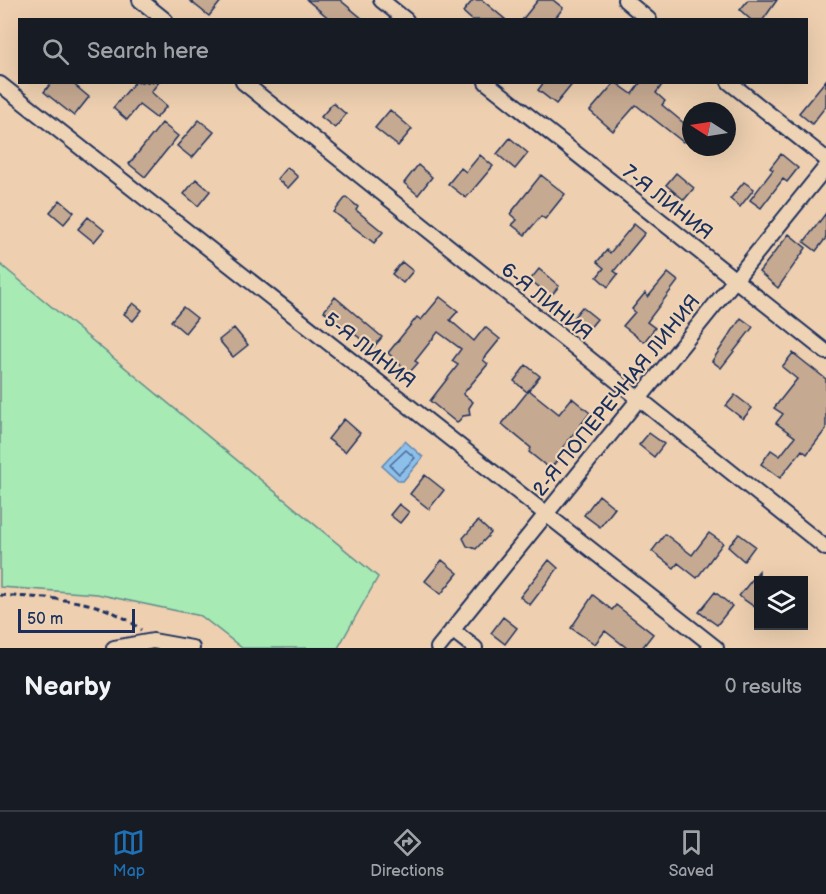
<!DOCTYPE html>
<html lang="en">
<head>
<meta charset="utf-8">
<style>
  :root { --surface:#171b24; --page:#20242c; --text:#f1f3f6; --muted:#9ea1a6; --line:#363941; --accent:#1f6fb2 }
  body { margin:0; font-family:"Balsamiq Sans",sans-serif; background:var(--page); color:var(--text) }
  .controls { position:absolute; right:18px; bottom:18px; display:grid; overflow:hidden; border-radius:0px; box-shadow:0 6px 24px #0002 }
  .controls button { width:54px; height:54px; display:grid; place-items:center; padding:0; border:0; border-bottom:2px solid var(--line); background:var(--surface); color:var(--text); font:30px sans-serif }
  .compass { position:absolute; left:682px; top:102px; width:54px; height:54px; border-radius:50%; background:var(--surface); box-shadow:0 6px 24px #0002; rotate:282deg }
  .scale { position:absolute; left:18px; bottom:15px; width:117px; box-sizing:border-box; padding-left:6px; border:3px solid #1b2f5e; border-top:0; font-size:16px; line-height:21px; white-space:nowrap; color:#1b2f5e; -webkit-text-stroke:4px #eed3b5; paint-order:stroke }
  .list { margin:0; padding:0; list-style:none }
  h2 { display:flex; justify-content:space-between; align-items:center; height:78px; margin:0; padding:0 24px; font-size:26px }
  h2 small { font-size:20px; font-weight:400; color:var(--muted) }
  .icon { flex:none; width:33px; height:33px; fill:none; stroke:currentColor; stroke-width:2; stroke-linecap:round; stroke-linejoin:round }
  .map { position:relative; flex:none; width:826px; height:648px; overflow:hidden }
  .search { position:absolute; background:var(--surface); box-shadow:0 6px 24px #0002; left:18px; right:18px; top:18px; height:66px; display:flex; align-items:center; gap:15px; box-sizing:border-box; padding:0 21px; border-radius:0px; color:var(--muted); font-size:22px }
  .sheet { height:162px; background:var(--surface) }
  nav { display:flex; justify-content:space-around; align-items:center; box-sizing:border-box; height:84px; border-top:2px solid var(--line); background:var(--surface); font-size:16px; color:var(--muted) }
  nav a { display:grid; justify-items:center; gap:3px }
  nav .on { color:var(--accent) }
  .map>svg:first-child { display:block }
  .green { fill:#a7eab4; stroke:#618c89; stroke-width:1.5 }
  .water { fill:#8cbfe9; stroke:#5f85b1; stroke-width:1.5 }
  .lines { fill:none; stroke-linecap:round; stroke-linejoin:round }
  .shore { stroke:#486996; stroke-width:1.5 }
  .building { fill:#c6a991; stroke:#1b2f5e; stroke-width:1.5 }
  .minor-casing { stroke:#1b2f5e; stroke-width:18 }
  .path { stroke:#1b2f5e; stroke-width:3; stroke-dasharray:6 4.5; stroke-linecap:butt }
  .minor { stroke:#eed3b5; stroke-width:14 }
  .labels { text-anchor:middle; stroke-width:4.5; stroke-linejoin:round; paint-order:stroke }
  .street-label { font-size:20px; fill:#1b2f5e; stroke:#eed3b5 }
</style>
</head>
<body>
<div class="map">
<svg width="826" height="648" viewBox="0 0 826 648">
  <rect width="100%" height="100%" fill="#eed0b0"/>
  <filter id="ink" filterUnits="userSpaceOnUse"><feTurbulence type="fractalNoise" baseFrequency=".0167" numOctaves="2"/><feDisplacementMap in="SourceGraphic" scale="12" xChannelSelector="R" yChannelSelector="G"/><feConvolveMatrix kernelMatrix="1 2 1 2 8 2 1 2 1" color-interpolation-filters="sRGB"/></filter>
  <g filter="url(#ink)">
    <path class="green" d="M0,264L378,577L338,648H242L201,616L97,594L0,587Z"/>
    <path class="water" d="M405,441L423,457L403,481H399L382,466Z"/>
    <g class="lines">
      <path class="shore" d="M406,450L415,458L399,474L390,465Z"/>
    </g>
    <path class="building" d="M189,0H222L209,16Z
      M307,0H340L364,20H331Z
      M473,0H482L506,20H472L463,12Z
      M538,0H553L563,8L554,20H522Z
      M748,0H777L763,20H751L740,10Z
      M826,80V106L812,124L799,113Z
      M52,82H71L89,97L74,116L44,92Z
      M135,82H159L151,92L167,106L156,118L139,105L127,120L113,108Z
      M544,82H574L556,104L538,90Z
      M615,82L632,94L641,82H664L656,93L665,101L662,105L691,129V132L683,142L636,105L613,131L590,111Z
      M333,103L346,114L335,128L321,117Z
      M390,110L412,129L398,146L375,128Z
      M199,120L214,132L192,158L177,146Z
      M162,123L178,136L145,177L129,164Z
      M510,138L528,153L515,169L497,154Z
      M781,154L798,168L787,182L783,179L761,208L750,200L773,170L770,168Z
      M480,155L493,166L466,198L448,184L461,168L466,172Z
      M418,165L432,177L418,195L404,183Z
      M287,167L298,177L288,188L277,179Z
      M676,173L694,188L684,200L666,185Z
      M541,175L565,194L545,219L541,216L525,235L512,225L517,220L510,214Z
      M196,179L210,191L198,206L184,194Z
      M744,182L754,189L740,207L730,199Z
      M346,197L358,207L356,210L383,232L374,243L334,212Z
      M60,200L74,212L64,224L50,212Z
      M826,213V238L816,251L804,242Z
      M88,217L104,230L94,242L78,229Z
      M634,224L645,233L614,271L618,274L608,287L597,277L604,268L597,262L607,250L610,253Z
      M789,234L806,248L778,288L759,272Z
      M402,262L413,271L403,283L392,274Z
      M539,269L559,286L551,296L530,280Z
      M668,273L678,281L647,322L655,328L644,342L623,326L635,312L632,309L645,293L648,297Z
      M335,297L382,337L373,348L324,311Z
      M440,297L458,311L450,320L474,341L485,327L500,339L483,360L488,364L463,394L473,402L469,408L470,415L463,416L457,423L430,401L458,365L452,361L461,349L438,332L415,361L418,363L409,373L388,353L417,317L421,320Z
      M133,303L142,310L133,321L124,314Z
      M183,307L197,318L185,333L171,321Z
      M582,307L597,319L588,330L573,318Z
      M741,318L753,327L721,368L712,361Z
      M234,328L248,345L233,357L219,340Z
      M793,353L826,379V429L807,454L802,450L780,478L761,464L771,450L780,456L795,437L776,423L783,414L774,408L797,379L782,367Z
      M526,365L540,376L527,392L514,381Z
      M529,390L559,414L572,398L590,413L563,447L566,450L550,469L529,452L531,448L502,424Z
      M735,395L752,408L743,419L726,406Z
      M344,419L360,433L345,452L328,439Z
      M649,433L664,444L654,457L639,445Z
      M425,475L444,490L429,509L410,494Z
      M599,495L615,508L600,527L584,515Z
      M399,504L409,512L400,523L390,515Z
      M478,521L491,533L476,549L467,546L463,538Z
      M709,533L723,543L697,578L678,563L674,568L652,551L665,534L692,555Z
      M739,534L755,546L744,561L728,547Z
      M442,560L458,573L441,594L425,581Z
      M549,560L558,568L530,605L520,597Z
      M759,571V610L739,596Z
      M715,592L732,606L717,625L699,612Z
      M593,595L612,610L616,605L653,634L642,648H627L605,631L595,644L571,628Z
      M503,617L517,628L505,644L491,633Z"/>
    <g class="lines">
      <defs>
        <path id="minor" d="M140,0L165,20
          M381,0L406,20
          M625,0L649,20
          M243,82L826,548
          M486,82L826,352
          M729,82L826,159
          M0,84L716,648
          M452,630L475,648
          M114,648L153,641L192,648
          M438,648L826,167"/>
      </defs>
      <use href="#minor" class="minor-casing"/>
      <path class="path" d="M0,595C48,599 102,596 141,630"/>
      <use href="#minor" class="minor"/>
    </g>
  </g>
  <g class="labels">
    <g class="street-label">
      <text transform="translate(668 202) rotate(38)" y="7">7-Я ЛИНИЯ</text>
      <text transform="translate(547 301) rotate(39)" y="7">6-Я ЛИНИЯ</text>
      <text transform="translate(370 350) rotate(38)" y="7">5-Я ЛИНИЯ</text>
      <text transform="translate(616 395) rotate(-51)" y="7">2-Я ПОПЕРЕЧНАЯ ЛИНИЯ</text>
    </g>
  </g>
</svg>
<div class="controls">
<button><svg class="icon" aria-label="layers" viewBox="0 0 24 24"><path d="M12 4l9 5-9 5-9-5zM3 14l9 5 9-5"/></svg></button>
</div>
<svg class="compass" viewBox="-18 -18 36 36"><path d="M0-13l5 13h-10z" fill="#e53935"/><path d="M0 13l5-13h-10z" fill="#9ea1a6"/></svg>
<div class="scale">50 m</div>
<div class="search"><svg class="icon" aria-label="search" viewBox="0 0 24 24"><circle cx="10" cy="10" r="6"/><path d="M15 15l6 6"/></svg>Search here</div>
</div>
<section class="sheet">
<h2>Nearby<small>0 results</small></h2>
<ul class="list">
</ul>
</section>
<nav>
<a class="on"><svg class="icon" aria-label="map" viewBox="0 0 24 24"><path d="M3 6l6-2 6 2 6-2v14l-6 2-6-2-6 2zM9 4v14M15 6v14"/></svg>Map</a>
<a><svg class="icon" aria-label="directions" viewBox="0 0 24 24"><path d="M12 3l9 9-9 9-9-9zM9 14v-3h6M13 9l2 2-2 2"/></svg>Directions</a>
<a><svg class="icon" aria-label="saved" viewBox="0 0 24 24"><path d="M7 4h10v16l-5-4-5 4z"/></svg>Saved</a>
</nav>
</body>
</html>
